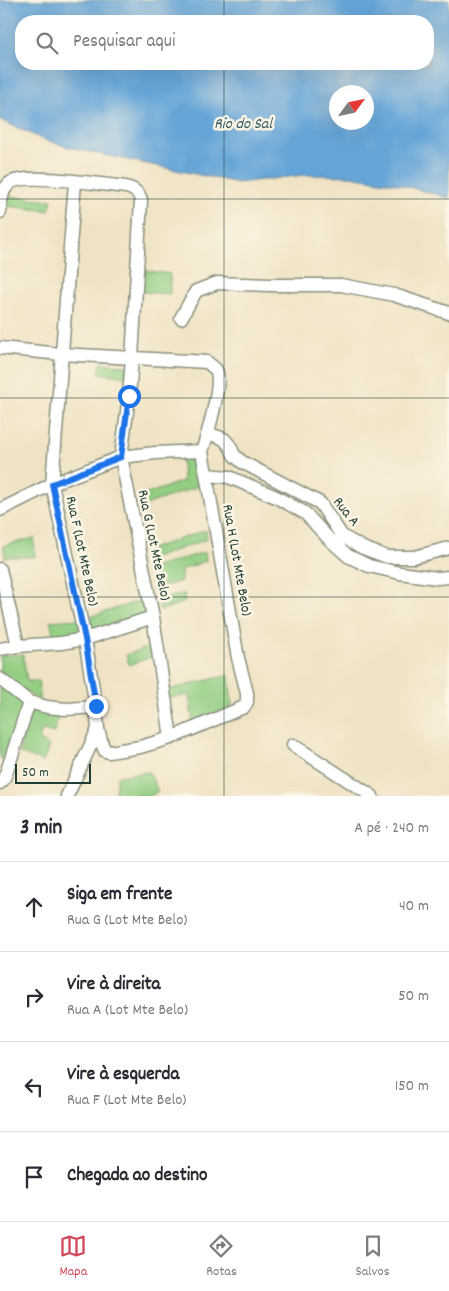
<!DOCTYPE html>
<html lang="pt">
<head>
<meta charset="utf-8">
<style>
  :root { --surface:#fff; --page:#f2f2f3; --text:#2b2b33; --muted:#7c7c81; --line:#e1e1e2; --accent:#d1495b }
  body { margin:0; font-family:Dekko,sans-serif; background:var(--page); color:var(--text) }
  .compass { position:absolute; left:329px; top:85px; width:45px; height:45px; border-radius:50%; background:var(--surface); box-shadow:0 5px 20px #0002; rotate:57deg }
  .scale { position:absolute; left:15px; bottom:12px; width:76px; box-sizing:border-box; padding-left:5px; border:2px solid #1f3d34; border-top:0; font-size:14px; line-height:18px; white-space:nowrap; color:#1f3d34; -webkit-text-stroke:4px #fcf5e5; paint-order:stroke }
  .stop { position:absolute; width:15px; height:15px; margin:-11px; border:4px solid #1a73e8; border-radius:50%; background:#fff }
  .stop.end { background:#1a73e8; border-color:#fff; box-shadow:0 1px 5px #0008 }
  .list { margin:0; padding:0; list-style:none }
  h2 { display:flex; justify-content:space-between; align-items:center; height:65px; margin:0; padding:0 20px; font-size:21px }
  h2 small { font-size:16px; font-weight:400; color:var(--muted) }
  .list li { display:grid; grid-template-columns:32px 1fr auto; gap:15px; align-items:center; box-sizing:border-box; height:90px; padding:0 20px; border-top:1px solid var(--line) }
  .list b { display:block; font-size:19px; white-space:nowrap }
  .list p { margin:0; font-size:16px; white-space:nowrap; color:var(--muted) }
  .list em { font-size:16px; font-style:normal; color:var(--muted) }
  .icon { flex:none; width:28px; height:28px; fill:none; stroke:currentColor; stroke-width:2; stroke-linecap:round; stroke-linejoin:round }
  .map { position:relative; flex:none; width:449px; height:796px; overflow:hidden }
  .search { position:absolute; background:var(--surface); box-shadow:0 5px 20px #0002; left:15px; right:15px; top:15px; height:55px; display:flex; align-items:center; gap:12px; box-sizing:border-box; padding:0 18px; border-radius:20px; color:var(--muted); font-size:19px }
  .sheet { height:425px; background:var(--surface) }
  nav { display:flex; justify-content:space-around; align-items:center; box-sizing:border-box; height:70px; border-top:1px solid var(--line); background:var(--surface); font-size:14px; color:var(--muted) }
  nav a { display:grid; justify-items:center; gap:2px }
  nav .on { color:var(--accent) }
  .map>svg:first-child { display:block }
  .green { fill:#93ce82; stroke:#59865b }
  .water { fill:#65a4d7; stroke:#427086; fill-rule:evenodd }
  .lines { fill:none; stroke-linecap:round; stroke-linejoin:round }
  .minor-casing { stroke:#88907c; stroke-width:15 }
  .minor { stroke:#fff; stroke-width:12 }
  .route { stroke:#1a73e8; stroke-width:6 }
  .grid { fill:none; stroke:#1f3d34; stroke-width:1; stroke-opacity:0.55 }
  .labels { text-anchor:middle; stroke-width:5; stroke-linejoin:round; paint-order:stroke }
  .street-label { font-size:15px; fill:#1f3d34; stroke:#fcf5e5 }
  .water-label { font-size:16px; font-style:italic; fill:#345c65; stroke:#fcf5e5 }
</style>
</head>
<body>
<div class="map">
<svg width="449" height="796" viewBox="0 0 449 796">
  <rect width="100%" height="100%" fill="#fcf5e5"/>
  <filter id="ink" filterUnits="userSpaceOnUse"><feTurbulence type="fractalNoise" baseFrequency=".02" numOctaves="2"/><feDisplacementMap in="SourceGraphic" scale="10" xChannelSelector="R" yChannelSelector="G"/><feConvolveMatrix kernelMatrix="1 2 1 2 8 2 1 2 1" color-interpolation-filters="sRGB"/></filter>
  <filter id="wash" filterUnits="userSpaceOnUse"><feTurbulence type="fractalNoise" baseFrequency=".0096" numOctaves="4" result="noise"/><feDisplacementMap in="SourceGraphic" scale="20" xChannelSelector="R" yChannelSelector="G"/><feGaussianBlur stdDeviation="1.12" result="paint"/><feColorMatrix in="noise" values="0 0 0 0 0 0 0 0 0 0 0 0 0 0 0 0 0 1.4 0 .05"/><feComposite in="paint" operator="in"/></filter>
  <g filter="url(#wash)">
    <rect width="100%" height="100%" fill="#f0e3c5"/>
    <path class="green" d="M9,196L52,200L49,211L6,206Z
      M144,270L170,274V294L143,292Z
      M101,363L128,366L126,377L99,373Z
      M181,454L194,455L199,486L143,506L141,496L183,481Z
      M206,530L207,539L152,559L150,549Z
      M34,538L35,557H5L3,546Z
      M205,552L206,561L181,570V581L153,590L150,569Z
      M184,593L185,602L160,611L158,601Z
      M145,599L147,613L91,631L89,617Z
      M78,619L81,636L54,637L50,621Z
      M152,646L154,656L129,665L126,655Z
      M23,654L27,681H39V701L0,673V656Z
      M229,675L232,706L193,726L189,695L170,698L167,690Z
      M1,686L24,702L7,760L0,758V689Z
      M31,706L59,716L54,733L42,730L39,740L49,746L43,762L19,753Z
      M149,772L158,791L151,796H115L117,776Z"/>
    <path class="water" d="M0,0H449V198L398,184L350,176L304,175L238,183L71,148L42,139L0,120ZM21,21H428V64H21ZM336,92H366V122H336Z"/>
  </g>
  <g filter="url(#ink)">
    <g class="lines">
      <defs>
        <path id="minor" d="M0,212C1,202 1,190 10,183C24,172 105,185 126,187C134,189 139,192 141,200L132,359L129,396L121,457L153,617L171,738
          M181,318L196,291L217,283L271,285H341L394,295L449,313
          M0,348L61,354L207,362C210,365 215,368 216,370C223,382 207,437 202,451L238,658L247,693V702L244,707L171,738L140,747L109,752L105,751L102,744L98,729L96,707L85,639L52,484L75,182
          M208,433L224,439L230,446L234,455L242,462L320,503L342,536L363,548L387,557H414L449,548
          M207,475L229,477L276,497L305,513L329,539L348,556L369,566L400,573L437,578L449,577
          M0,510L52,484L121,457L155,453L202,451
          M0,569L18,646
          M0,649L18,646L61,643L85,639L153,617
          M0,679L29,702L47,707L66,709L96,707
          M293,745L372,796
          M0,783L3,780L7,771L29,702
          M67,796L98,729"/>
      </defs>
      <use href="#minor" class="minor-casing"/>
      <use href="#minor" class="minor"/>
    </g>
  </g>
  <g class="lines" filter="url(#ink)">
    <path class="route" d="M96,706L85,639L52,484L121,457L129,396"/>
  </g>
  <path class="grid" d="M224,0V21M224,64V796M0,199H449M0,398H449M0,597H449"/>
  <g class="labels">
    <g class="street-label">
      <text transform="translate(347 511) rotate(51)" y="5">Rua A</text>
      <text transform="translate(155 545) rotate(78)" y="5">Rua G (Lot Mte Belo)</text>
      <text transform="translate(83 551) rotate(78)" y="5">Rua F (Lot Mte Belo)</text>
      <text transform="translate(238 560) rotate(80)" y="5">Rua H (Lot Mte Belo)</text>
    </g>
    <g class="water-label">
      <text x="243" y="128">Rio do Sal</text>
    </g>
  </g>
</svg>
<svg class="compass" viewBox="-18 -18 36 36"><path d="M0-13l5 13h-10z" fill="#e53935"/><path d="M0 13l5-13h-10z" fill="#7c7c81"/></svg>
<div class="scale">50 m</div>
<div class="stop" style="left:129px;top:396px"></div>
<div class="stop end" style="left:96px;top:706px"></div>
<div class="search"><svg class="icon" aria-label="search" viewBox="0 0 24 24"><circle cx="10" cy="10" r="6"/><path d="M15 15l6 6"/></svg>Pesquisar aqui</div>
</div>
<section class="sheet">
<h2>3 min<small>A pé · 240 m</small></h2>
<ul class="list">
<li><svg class="icon" aria-label="ahead" viewBox="0 0 24 24"><path d="M12 20V5M6 11l6-6 6 6"/></svg><div><b>Siga em frente</b><p>Rua G (Lot Mte Belo)</p></div><em>40 m</em></li>
<li><svg class="icon" aria-label="right" viewBox="0 0 24 24"><path d="M7 20v-9h11M14 6l5 5-5 5"/></svg><div><b>Vire à direita</b><p>Rua A (Lot Mte Belo)</p></div><em>50 m</em></li>
<li><svg class="icon" aria-label="left" viewBox="0 0 24 24"><path d="M17 20v-9H6M10 6l-5 5 5 5"/></svg><div><b>Vire à esquerda</b><p>Rua F (Lot Mte Belo)</p></div><em>150 m</em></li>
<li><svg class="icon" aria-label="arrive" viewBox="0 0 24 24"><path d="M6 21V4h12l-3 4 3 4H6"/></svg><div><b>Chegada ao destino</b></div></li>
</ul>
</section>
<nav>
<a class="on"><svg class="icon" aria-label="map" viewBox="0 0 24 24"><path d="M3 6l6-2 6 2 6-2v14l-6 2-6-2-6 2zM9 4v14M15 6v14"/></svg>Mapa</a>
<a><svg class="icon" aria-label="directions" viewBox="0 0 24 24"><path d="M12 3l9 9-9 9-9-9zM9 14v-3h6M13 9l2 2-2 2"/></svg>Rotas</a>
<a><svg class="icon" aria-label="saved" viewBox="0 0 24 24"><path d="M7 4h10v16l-5-4-5 4z"/></svg>Salvos</a>
</nav>
</body>
</html>
